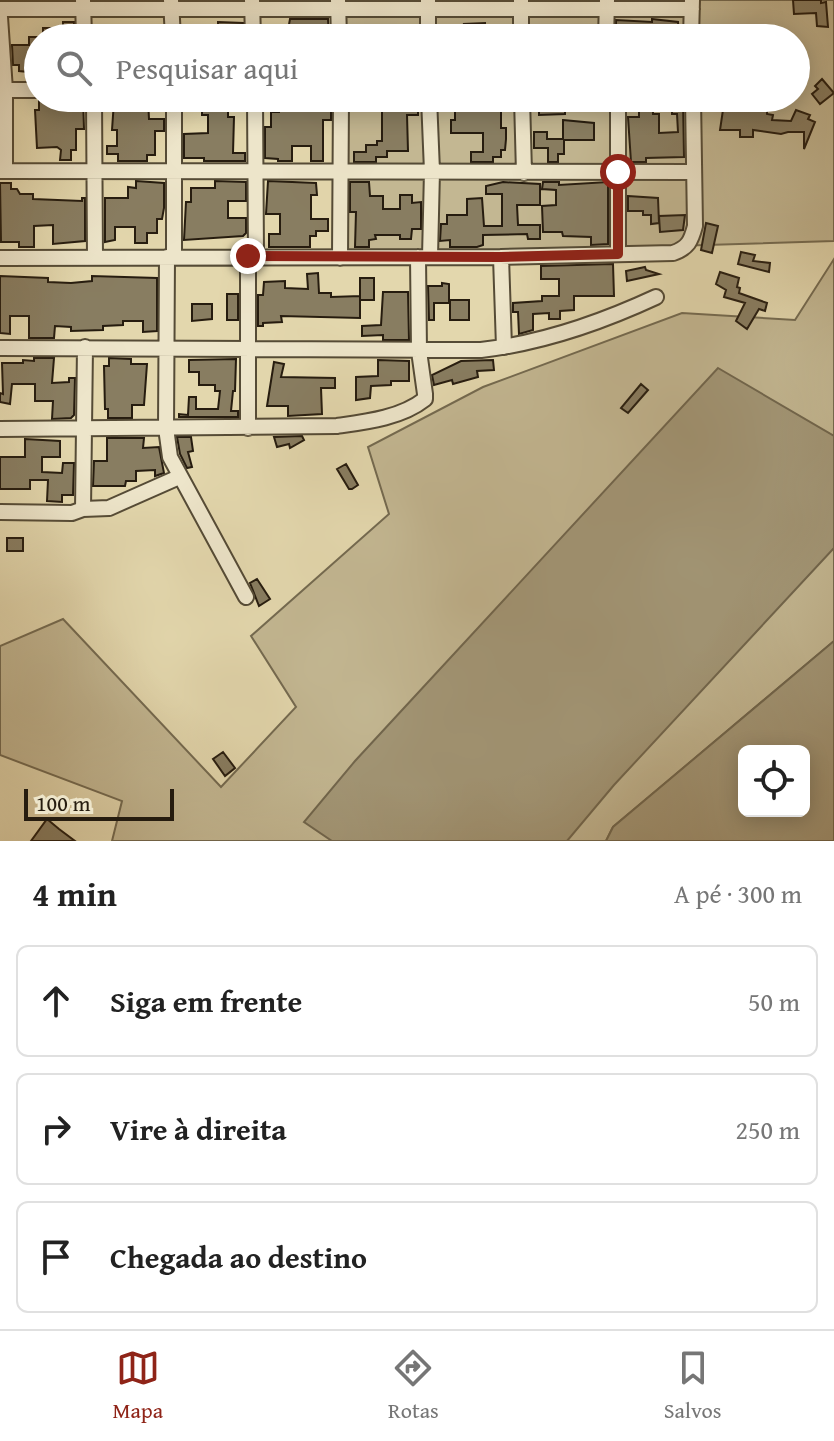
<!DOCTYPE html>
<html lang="pt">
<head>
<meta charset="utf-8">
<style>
  :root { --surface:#fff; --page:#f6f6f6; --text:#222; --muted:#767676; --line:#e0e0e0; --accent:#8f2418 }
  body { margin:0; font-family:"Gentium Book Plus",serif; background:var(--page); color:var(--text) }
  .controls { position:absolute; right:24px; bottom:24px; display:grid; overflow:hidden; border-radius:12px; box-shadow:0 4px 20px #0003 }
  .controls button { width:72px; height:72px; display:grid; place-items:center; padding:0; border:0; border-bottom:2px solid var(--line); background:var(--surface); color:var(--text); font:40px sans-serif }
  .scale { position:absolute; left:24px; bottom:20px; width:150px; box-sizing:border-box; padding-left:8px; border:4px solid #261c0f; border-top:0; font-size:22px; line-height:28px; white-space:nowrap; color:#261c0f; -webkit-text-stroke:6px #ede5ca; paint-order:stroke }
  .stop { position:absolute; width:24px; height:24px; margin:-18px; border:6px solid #8f2418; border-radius:50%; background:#fff }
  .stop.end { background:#8f2418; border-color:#fff; box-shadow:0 2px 8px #0008 }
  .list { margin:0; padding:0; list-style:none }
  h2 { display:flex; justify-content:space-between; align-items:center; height:104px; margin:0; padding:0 32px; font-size:34px }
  h2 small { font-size:26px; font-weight:400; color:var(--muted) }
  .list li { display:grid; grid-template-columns:52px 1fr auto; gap:24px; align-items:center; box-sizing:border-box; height:112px; margin:0 16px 16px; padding:0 16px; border:2px solid var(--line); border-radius:12px }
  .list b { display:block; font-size:30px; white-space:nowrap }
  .list em { font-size:26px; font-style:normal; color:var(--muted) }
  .icon { flex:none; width:44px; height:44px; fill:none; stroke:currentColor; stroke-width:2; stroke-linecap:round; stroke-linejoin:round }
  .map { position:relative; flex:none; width:834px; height:841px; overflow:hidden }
  .search { position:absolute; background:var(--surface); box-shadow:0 4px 20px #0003; left:24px; right:24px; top:24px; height:88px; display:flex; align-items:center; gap:20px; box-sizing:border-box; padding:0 28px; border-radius:44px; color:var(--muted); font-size:30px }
  .sheet { height:488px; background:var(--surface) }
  nav { display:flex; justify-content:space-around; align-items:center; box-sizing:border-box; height:112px; border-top:2px solid var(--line); background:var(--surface); font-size:22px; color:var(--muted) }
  nav a { display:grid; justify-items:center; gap:4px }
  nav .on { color:var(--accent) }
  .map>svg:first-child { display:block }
  .green { fill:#c3b792; stroke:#746a50; stroke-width:2 }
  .water { fill:#a39777; stroke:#71664d; stroke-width:2; fill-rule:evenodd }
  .building { fill:#887d61; stroke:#261c0f; stroke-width:2 }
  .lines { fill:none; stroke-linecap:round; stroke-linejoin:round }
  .minor-casing { stroke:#554b36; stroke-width:18 }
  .minor { stroke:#ede5ca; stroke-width:14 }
  .route { stroke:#8f2418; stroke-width:10 }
</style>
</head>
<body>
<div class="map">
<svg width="834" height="841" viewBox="0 0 834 841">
  <rect width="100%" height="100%" fill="#e3d7ad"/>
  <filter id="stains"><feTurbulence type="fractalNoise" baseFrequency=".0025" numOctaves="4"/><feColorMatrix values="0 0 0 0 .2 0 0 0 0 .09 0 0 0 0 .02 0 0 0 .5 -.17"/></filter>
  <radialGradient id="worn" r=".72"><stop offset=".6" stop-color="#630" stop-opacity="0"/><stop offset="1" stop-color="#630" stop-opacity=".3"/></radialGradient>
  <path class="green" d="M337,0H834V241L343,256L340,98H796V38H338Z
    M834,259V641L613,827L606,841H112L122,801L0,755V646L63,619L221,787L296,707L251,636L389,514L368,447L483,387L682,313L795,320Z"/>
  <path class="water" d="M718,368L834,436V548L614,785L567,841H332L304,822L355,761Z
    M834,641V841H606L613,827ZM744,751H804V811H744Z"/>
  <path class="building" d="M793,0H821V3L826,2L828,27L817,26L816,13L794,14Z
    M290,19H328L329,38H270V29L288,30Z
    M652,19L678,22L679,38L616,37V20L652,22Z
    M63,22H74V38H43V28H63Z
    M218,22L243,23V38H218Z
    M485,23V32L480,33V38H467L464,24Z
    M29,37H38V73L19,71V65H13L12,45H29Z
    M822,79L834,93L820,104L812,94L818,89L815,86Z
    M44,98H83L84,129H76V150H71V160H60L61,150L57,147L37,148L35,110H39V100Z
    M136,98H148L149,119H164V131H155V155H147V161H118V154H107V146H117V130H112L114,101H136Z
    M288,98H309V104H328V101H331V120H323V161H311V146H292V161H278V159L265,158V127H271V112H279V105H288Z
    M455,98L506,99V111H501V128H506V139L505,150H501V157H493V162H471V152H483V133H451V120H455Z
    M202,99H228V117H234L233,153H245V161H204V158H184V134L208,133V115H202Z
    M639,99H653V114H659V133L678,132L677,114H672V101H683L684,157L646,158V162H631L628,117H639Z
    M548,100H565V114L539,115V102Z
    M382,101H418V115H407L408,151H387V157H376V162H354V152H366V145H377V141H382Z
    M724,103L733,104V110L750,111V104L767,105V114L773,115L772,120L791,121L796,110L810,115L808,119L815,122L804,149V132H788L781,134L753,130V137H740V130H720Z
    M563,120L594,123V140H564V154H558V162H548V148H534V132H547V139H563Z
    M136,181L164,183V208L162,219H157V233H147V243H135V227H115V240L105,242V198H128V187L136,188Z
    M215,181L246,182V201H228V218H246V233L243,236L184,240L186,202H191V188H215Z
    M268,181L316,183L317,195H311V219H328V231H316V236H310V247H269V234H280V214H266Z
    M350,182H369L370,196H383V209H400V195H412V203L421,202V229H412L411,239H400V235H375L376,239L369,240V247H355L356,212H350Z
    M503,182L540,184V205H517L518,225H540V239H528L527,234L483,235V245L477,247H450V240L440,241L441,224H447V215H467V199L482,198L484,226H502V194H486V186Z
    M543,182H559V185L608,182V244L591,245V237L563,236L562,232H543L542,206L556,205V190L542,189Z
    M0,183H11V189H17L20,194H33V199L82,201V198H85V241L53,244V225L34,226V247H19V242H1Z
    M628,196L658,198L659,223L651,224V215H643V211H628Z
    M685,215L683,230L660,232L659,216Z
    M706,223L718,226L712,253L701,250Z
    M741,252L755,255L753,261L770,263L769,272L738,264Z
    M613,264L614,296H574V310L560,311V319H549V313L533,314V330L519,334L518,312H513V303L542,301V296H559V279H541V266Z
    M645,267L646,270L659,274L627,281L626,271Z
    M720,272L739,278L737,287L740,288L739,293L767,303L765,311L759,309L747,329L736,321L745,303L724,297L726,290L716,284Z
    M318,273L319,293H331V297L360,296V318L281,316L282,322L263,323V326H258V295H263L264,282L285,281V288L308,289L307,274Z
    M0,276L48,278V282L71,283L92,281V276L157,278V331L143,332V321H123V325L103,326V330L71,331V327L55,326L54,338H29V316H10V334L0,333Z
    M360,278H374V300H360Z
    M442,283L449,284V303H434V320H429L428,286H442Z
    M383,292H408L409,340H383V335L362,336V326L381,325Z
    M227,294H238V320H227Z
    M450,300H469V320H450Z
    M192,304H212V319L192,321Z
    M34,358H54L52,383L69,382V378H75L74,415L71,418L52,419L53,401H35V384H12L10,404L0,402V393L3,394L2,363H23V360L34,361Z
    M109,358L131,359V364H147L144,405H132V418H108V409H105L104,366H109Z
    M236,359L235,391H233L231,411H238V417H179V414L188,415L189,397H196V409H218L220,391H215V385H199V372H189V360Z
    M378,360L409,361V381H391V385L371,386L370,398L356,400V377L378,376Z
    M493,360L494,370L477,371L478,377L453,384L452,380L434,385L432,375L461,361Z
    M274,362L284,364L281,377L335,378V388H321L322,414L288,416V406H267Z
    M641,384L648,390L628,413L621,408Z
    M302,436L304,440L290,448L289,444L277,447L274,437Z
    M177,437H191L193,451L188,452L192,467L187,468L180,454Z
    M107,438H144L143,448L159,447L164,473L155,476V470L136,471V481H126L125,486H93L94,461H107Z
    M25,439L60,441V457H42V472L62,473L63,463H74L73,495H62V502L47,501L48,480H30V489H0V457H25Z
    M346,464L358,485L352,489H349L337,469Z
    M7,538H23V551H7Z
    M257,579L270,599L259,606L250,583Z
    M223,752L235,768L225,776L213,759Z
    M47,819L59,829L75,841H31Z"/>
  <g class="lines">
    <defs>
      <path id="minor" d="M83,0L84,38
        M171,0L173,38
        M252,0L253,38
        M338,0L339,38
        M428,0V38
        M521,0V38
        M0,9H692
        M0,17L5,90V171
        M606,38L607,0
        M691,38L692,0
        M0,90H38
        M94,98L95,257
        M255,98L256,256
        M429,98L432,171L430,257
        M522,98L524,173
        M0,171L694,172
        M618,254V98
        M167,257L166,428L170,457L246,597
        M174,257V98
        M501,257L504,347
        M0,258L501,257L673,253C688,248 691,241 695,226L693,98
        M340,258L341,98
        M0,348L481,350C543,343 600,323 656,297
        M248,428V256
        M0,429L337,426C366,422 401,418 425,399V394L419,351L418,257
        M83,509L85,347
        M0,512L72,513L83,509L109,508L179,477"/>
    </defs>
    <use href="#minor" class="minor-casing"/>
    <use href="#minor" class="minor"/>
  </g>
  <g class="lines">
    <path class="route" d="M248,256L501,257L618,254V172"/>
  </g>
  <rect width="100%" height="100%" filter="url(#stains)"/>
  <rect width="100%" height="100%" fill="url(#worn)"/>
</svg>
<div class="controls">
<button><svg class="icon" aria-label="locate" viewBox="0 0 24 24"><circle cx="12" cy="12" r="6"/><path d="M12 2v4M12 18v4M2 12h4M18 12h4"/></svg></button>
</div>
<div class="scale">100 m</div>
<div class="stop" style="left:618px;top:172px"></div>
<div class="stop end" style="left:248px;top:256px"></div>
<div class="search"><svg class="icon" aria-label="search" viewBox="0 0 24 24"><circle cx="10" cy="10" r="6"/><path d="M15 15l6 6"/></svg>Pesquisar aqui</div>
</div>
<section class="sheet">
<h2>4 min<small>A pé · 300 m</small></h2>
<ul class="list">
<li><svg class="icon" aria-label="ahead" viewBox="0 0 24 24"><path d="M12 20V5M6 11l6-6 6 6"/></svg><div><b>Siga em frente</b></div><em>50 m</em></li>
<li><svg class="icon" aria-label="right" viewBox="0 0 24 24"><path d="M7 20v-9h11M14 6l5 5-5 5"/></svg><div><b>Vire à direita</b></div><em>250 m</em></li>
<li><svg class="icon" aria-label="arrive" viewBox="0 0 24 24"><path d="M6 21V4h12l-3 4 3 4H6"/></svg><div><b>Chegada ao destino</b></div></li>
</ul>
</section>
<nav>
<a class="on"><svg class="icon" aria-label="map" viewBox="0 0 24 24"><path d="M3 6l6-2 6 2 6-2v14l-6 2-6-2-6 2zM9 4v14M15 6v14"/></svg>Mapa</a>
<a><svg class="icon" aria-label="directions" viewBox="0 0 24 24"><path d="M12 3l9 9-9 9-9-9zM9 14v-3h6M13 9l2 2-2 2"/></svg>Rotas</a>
<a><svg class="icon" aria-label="saved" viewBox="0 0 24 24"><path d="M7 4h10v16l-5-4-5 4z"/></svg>Salvos</a>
</nav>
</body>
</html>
